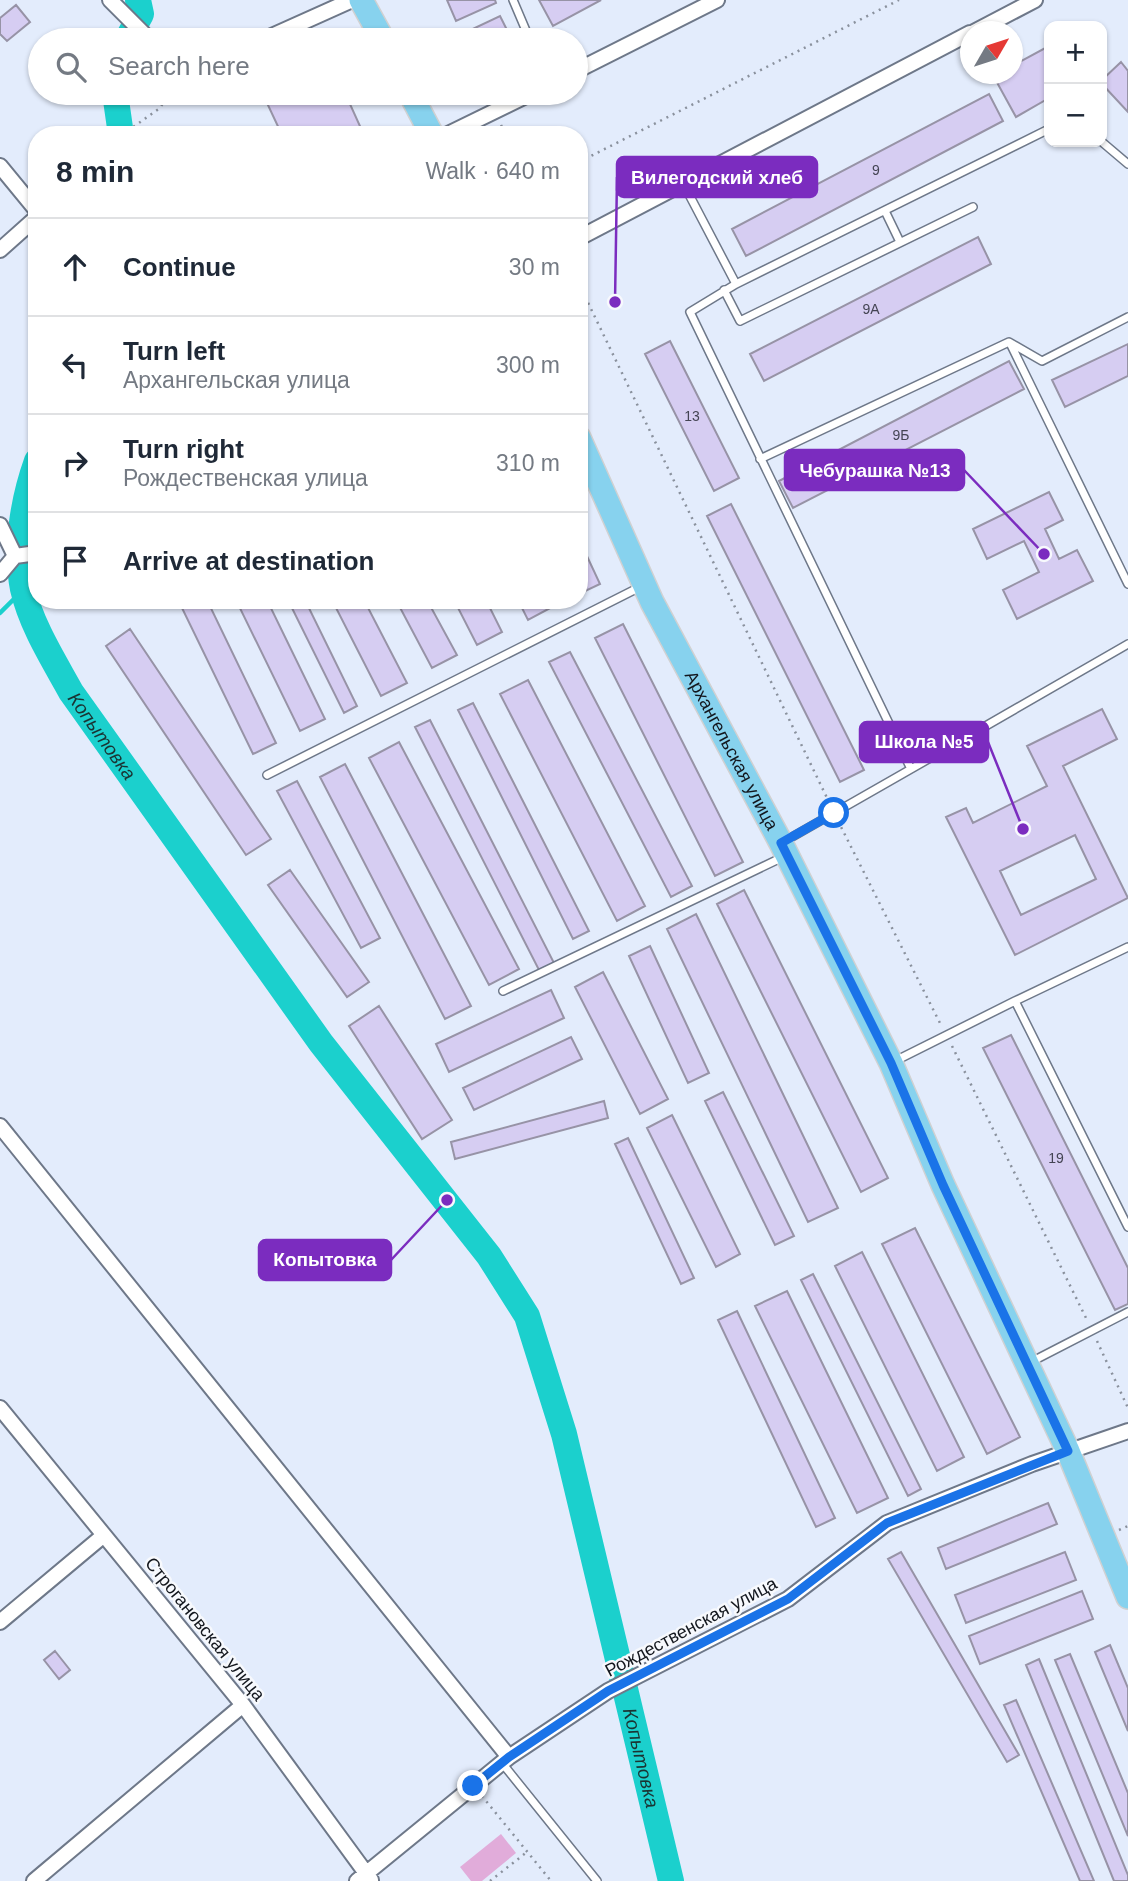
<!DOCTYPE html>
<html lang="en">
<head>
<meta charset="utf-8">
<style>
  :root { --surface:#fff; --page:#f2f2f3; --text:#1f2937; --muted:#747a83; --line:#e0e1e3 }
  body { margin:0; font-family:Arial,sans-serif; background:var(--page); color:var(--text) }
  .controls { position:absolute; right:21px; top:21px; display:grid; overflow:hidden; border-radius:14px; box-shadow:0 2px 5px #0004 }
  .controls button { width:63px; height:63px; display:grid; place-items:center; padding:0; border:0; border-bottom:2px solid var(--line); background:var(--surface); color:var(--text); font:35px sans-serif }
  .compass { position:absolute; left:960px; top:21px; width:63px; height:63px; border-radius:50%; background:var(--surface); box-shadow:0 2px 5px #0004; rotate:51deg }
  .stop { position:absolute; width:21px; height:21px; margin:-16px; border:5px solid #1a73e8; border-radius:50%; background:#fff }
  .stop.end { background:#1a73e8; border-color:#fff; box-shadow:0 2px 7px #0008 }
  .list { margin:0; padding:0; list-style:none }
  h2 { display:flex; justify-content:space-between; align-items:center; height:91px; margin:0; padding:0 28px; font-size:30px }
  h2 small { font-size:23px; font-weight:400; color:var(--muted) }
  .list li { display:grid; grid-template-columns:46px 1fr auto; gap:21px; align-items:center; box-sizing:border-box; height:98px; padding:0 28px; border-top:2px solid var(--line) }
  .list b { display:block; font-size:26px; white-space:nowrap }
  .list p { margin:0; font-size:23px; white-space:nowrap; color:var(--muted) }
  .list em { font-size:23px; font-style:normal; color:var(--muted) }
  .icon { flex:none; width:38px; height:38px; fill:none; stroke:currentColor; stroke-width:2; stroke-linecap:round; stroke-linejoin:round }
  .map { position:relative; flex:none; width:1128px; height:1881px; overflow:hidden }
  .search { position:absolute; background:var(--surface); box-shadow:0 2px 5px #0004; left:28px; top:28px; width:560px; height:77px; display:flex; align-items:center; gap:18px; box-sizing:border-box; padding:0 24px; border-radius:38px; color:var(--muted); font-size:26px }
  .panel { position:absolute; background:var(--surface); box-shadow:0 2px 5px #0004; left:28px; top:126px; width:560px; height:483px; border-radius:28px }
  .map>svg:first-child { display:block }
  .green { fill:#e1acda }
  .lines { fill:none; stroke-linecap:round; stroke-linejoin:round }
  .stream { stroke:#1bd0cd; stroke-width:4.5 }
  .river { stroke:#1bd0cd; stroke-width:26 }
  .building { fill:#d6cdf2; stroke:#9793a6; stroke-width:2; fill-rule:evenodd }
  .service-casing { stroke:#6e7889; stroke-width:10 }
  .minor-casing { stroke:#6e7889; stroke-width:18 }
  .primary-casing { stroke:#d0d1d2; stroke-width:26 }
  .path { stroke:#8a919d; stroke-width:2.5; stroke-dasharray:2 5; stroke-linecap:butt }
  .service { stroke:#fff; stroke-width:7 }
  .minor { stroke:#fff; stroke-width:14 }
  .primary { stroke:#87d2ee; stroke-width:23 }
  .route { stroke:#1a73e8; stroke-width:9 }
  .labels { text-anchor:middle; stroke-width:5; stroke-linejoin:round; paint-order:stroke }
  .number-label { font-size:14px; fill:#444453 }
  .street-label { font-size:18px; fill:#13171e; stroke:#f7f9fd }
  .water-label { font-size:19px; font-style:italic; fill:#1a3433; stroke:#f7f9fd }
  .leader { fill:none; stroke:#7b2cbf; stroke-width:2.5 }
  .callout-dot { fill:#7b2cbf; stroke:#f7f9fd; stroke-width:2.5 }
  .callout { fill:#7b2cbf; stroke:#7b2cbf; stroke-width:2.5 }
  .callout-label { font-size:19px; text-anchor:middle; font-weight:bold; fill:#fff }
</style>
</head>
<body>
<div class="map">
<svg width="1128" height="1881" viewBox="0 0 1128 1881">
  <rect width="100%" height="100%" fill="#e3ecfc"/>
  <path class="green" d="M501,1834L516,1853L482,1881H471L460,1867Z"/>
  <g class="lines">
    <path class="stream" d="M0,613L23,590"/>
    <g class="river">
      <path d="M127,40L141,14L138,0"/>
      <path d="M115,93L121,135"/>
      <path id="s1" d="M37,461C23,500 15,548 23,589C31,625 54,661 71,692L321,1043L489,1256L527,1316L564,1434L671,1881"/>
    </g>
  </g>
  <path class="building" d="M447,0H495L496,3L456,21Z
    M539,0H601L553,26Z
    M16,5L30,22L7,41L0,34V18Z
    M500,16L512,40H463L460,35Z
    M1049,46V98L1016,117L994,77L1012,74V66Z
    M1121,62L1128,71V112L1102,84V80Z
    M289,93H345L364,135H282L267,103Z
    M989,94L1003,121L746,256L732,229Z
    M978,237L991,264L764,381L750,354Z
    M670,341L739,478L714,491L645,354Z
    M1128,344V376L1065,407L1052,380Z
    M1009,361L1024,389L793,508L779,481Z
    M1049,492L1063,520L1045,529L1059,559L1077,550L1093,581L1017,619L1003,590L1039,572L1024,541L987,559L973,529Z
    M731,504L864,770L840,782L707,516Z
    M579,539L600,584L579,594Z
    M199,600H207L276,743L253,754L182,608Z
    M236,600H267L325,719L300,731Z
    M288,600H305L357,706L344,713Z
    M332,600H364L407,683L381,696Z
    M396,600H427L457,655L432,668Z
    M454,600H486L502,632L477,645Z
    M518,600H551L554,606L528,620Z
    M623,624L743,862L715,876L595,638Z
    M130,629L271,839L246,855L106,646Z
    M570,652L692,886L671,897L549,662Z
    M528,680L645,906L617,921L500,694Z
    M473,703L589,931L573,939L458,710Z
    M1102,709L1117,739L1063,766L1128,898L1015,955L946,817L966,808L973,823L1047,786L1027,746ZM1075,835L1096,879L1021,915L1000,871Z
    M430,720L554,963L539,970L415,727Z
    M399,742L519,969L489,985L369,758Z
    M345,764L471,1006L445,1019L320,777Z
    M297,781L380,938L361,948L277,791Z
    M290,870L369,982L347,997L268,885Z
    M744,890L888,1178L861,1192L717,904Z
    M696,914L838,1208L808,1222L667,929Z
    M650,946L709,1073L688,1083L629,956Z
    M603,972L668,1099L640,1114L575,987Z
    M551,990L564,1018L449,1072L436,1044Z
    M379,1006L452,1120L422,1139L349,1026Z
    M1011,1035L1128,1268V1304L1115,1310L983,1048Z
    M571,1037L582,1059L474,1110L463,1088Z
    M723,1092L794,1236L775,1245L705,1101Z
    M604,1101L608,1118L455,1159L451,1142Z
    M672,1115L740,1254L716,1267L647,1128Z
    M628,1138L694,1278L681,1284L615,1144Z
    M915,1228L1020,1437L987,1454L882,1244Z
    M862,1252L964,1457L937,1471L835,1266Z
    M813,1274L921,1489L908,1496L801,1280Z
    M787,1291L888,1498L857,1513L755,1306Z
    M737,1311L835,1518L816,1527L718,1320Z
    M1048,1503L1057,1524L946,1569L938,1548Z
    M901,1552L1019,1755L1007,1762L888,1559Z
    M1065,1552L1076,1580L966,1623L955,1595Z
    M1082,1591L1093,1619L980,1664L969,1636Z
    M1110,1645L1128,1688V1731L1095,1652Z
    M55,1651L70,1670L59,1679L44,1660Z
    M1070,1654L1128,1793V1836L1055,1660Z
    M1039,1659L1128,1875V1881H1114L1026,1665Z
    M1016,1700L1094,1881H1080L1004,1705Z"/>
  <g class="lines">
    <defs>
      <path id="service" d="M513,0L530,40
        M445,40H446
        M1102,142L1128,164
        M683,183L736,284L690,312L911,769L785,841
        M885,211L900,242
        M736,284L1049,129
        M724,290L740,321L973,207
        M1010,343L1128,584
        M760,459L1009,342L1042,361L1128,317
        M911,769L1128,644
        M267,775L640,587
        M503,991L783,857
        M1015,1001L1128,947
        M895,1061L1015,1001L1128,1227
        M1029,1363L1128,1312
        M502,1763L597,1881"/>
      <path id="minor" d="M110,0L150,40
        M974,32L1035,0
        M263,40L352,0
        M576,71L717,0
        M446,135L532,93
        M0,166L37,211
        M579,238L970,33
        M0,250L37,217
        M0,525L15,556L0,574
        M15,556L37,553
        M0,1126L509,1757
        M0,1408L243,1705L371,1880
        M0,1622L104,1535
        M34,1881L243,1705
        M357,1881L509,1757L608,1691L788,1599L887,1523L1032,1464L1128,1431"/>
      <g id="primary">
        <path d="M361,0L383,40"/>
        <path d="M410,93L432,135"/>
        <path id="s2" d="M579,438L652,602L781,843L891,1063L943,1185L1068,1451L1128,1597"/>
      </g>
    </defs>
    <use href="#service" class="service-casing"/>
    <use href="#minor" class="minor-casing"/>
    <use href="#primary" class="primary-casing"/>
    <path class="path" d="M501,125L506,135
      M122,135L160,108L169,93
      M579,162L899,0
      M579,284L829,802
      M838,821L942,1027
      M952,1046L1088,1322
      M1097,1341L1128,1408
      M1119,1530L1128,1526
      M482,1796L551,1881
      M490,1881L527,1852"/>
    <use href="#service" class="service"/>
    <use href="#minor" class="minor"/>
    <use href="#primary" class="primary"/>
  </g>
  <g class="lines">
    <path class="route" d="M473,1786L509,1757L608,1691L788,1599L887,1523L1068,1451L943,1185L891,1063L781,843L834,813"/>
  </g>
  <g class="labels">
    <g class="number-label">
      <text x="876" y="175">9</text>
      <text x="871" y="314">9А</text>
      <text x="692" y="421">13</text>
      <text x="901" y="440">9Б</text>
      <text x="1056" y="1163">19</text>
    </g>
    <g class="street-label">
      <text dy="6" stroke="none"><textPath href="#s2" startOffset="348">Архангельская улица</textPath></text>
      <text transform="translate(691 1627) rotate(-28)" y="6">Рождественская улица</text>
      <text transform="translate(205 1629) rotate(51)" y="6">Строгановская улица</text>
    </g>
    <g class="water-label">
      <text dy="7" stroke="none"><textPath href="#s1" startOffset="298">Копытовка</textPath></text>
      <text dy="7" stroke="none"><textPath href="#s1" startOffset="1474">Копытовка</textPath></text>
    </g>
  </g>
  <path class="leader" d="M615 302L617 177M1044 554L964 470M1023 829L988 742M447 1200L391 1260"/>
  <g class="callout-dot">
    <circle cx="615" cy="302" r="7"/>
    <circle cx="1044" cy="554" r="7"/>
    <circle cx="1023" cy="829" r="7"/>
    <circle cx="447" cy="1200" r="7"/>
  </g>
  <g class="callout">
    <rect x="617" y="157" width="200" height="40" rx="7"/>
    <rect x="785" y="450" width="179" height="40" rx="7"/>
    <rect x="860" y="722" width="128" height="40" rx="7"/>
    <rect x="259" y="1240" width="132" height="40" rx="7"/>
  </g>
  <g class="callout-label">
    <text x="717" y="184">Вилегодский хлеб</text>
    <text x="875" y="477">Чебурашка №13</text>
    <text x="924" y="748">Школа №5</text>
    <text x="325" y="1266">Копытовка</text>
  </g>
</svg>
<div class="controls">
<button>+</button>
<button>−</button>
</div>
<svg class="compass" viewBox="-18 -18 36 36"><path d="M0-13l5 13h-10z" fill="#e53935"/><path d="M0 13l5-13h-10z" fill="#747a83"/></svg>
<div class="stop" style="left:834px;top:813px"></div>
<div class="stop end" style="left:473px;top:1786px"></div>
<div class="search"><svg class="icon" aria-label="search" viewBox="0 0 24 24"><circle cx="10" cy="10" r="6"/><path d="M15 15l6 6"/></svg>Search here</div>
<section class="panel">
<h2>8 min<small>Walk · 640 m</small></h2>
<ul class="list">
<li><svg class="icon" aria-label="ahead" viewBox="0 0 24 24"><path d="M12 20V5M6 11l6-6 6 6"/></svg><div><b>Continue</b></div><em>30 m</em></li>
<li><svg class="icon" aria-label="left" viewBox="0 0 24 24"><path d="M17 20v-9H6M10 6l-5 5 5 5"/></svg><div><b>Turn left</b><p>Архангельская улица</p></div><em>300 m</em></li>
<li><svg class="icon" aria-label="right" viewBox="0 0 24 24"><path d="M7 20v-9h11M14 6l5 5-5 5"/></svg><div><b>Turn right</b><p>Рождественская улица</p></div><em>310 m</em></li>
<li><svg class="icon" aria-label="arrive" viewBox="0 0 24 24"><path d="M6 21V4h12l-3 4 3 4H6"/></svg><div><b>Arrive at destination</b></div></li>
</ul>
</section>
</div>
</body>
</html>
